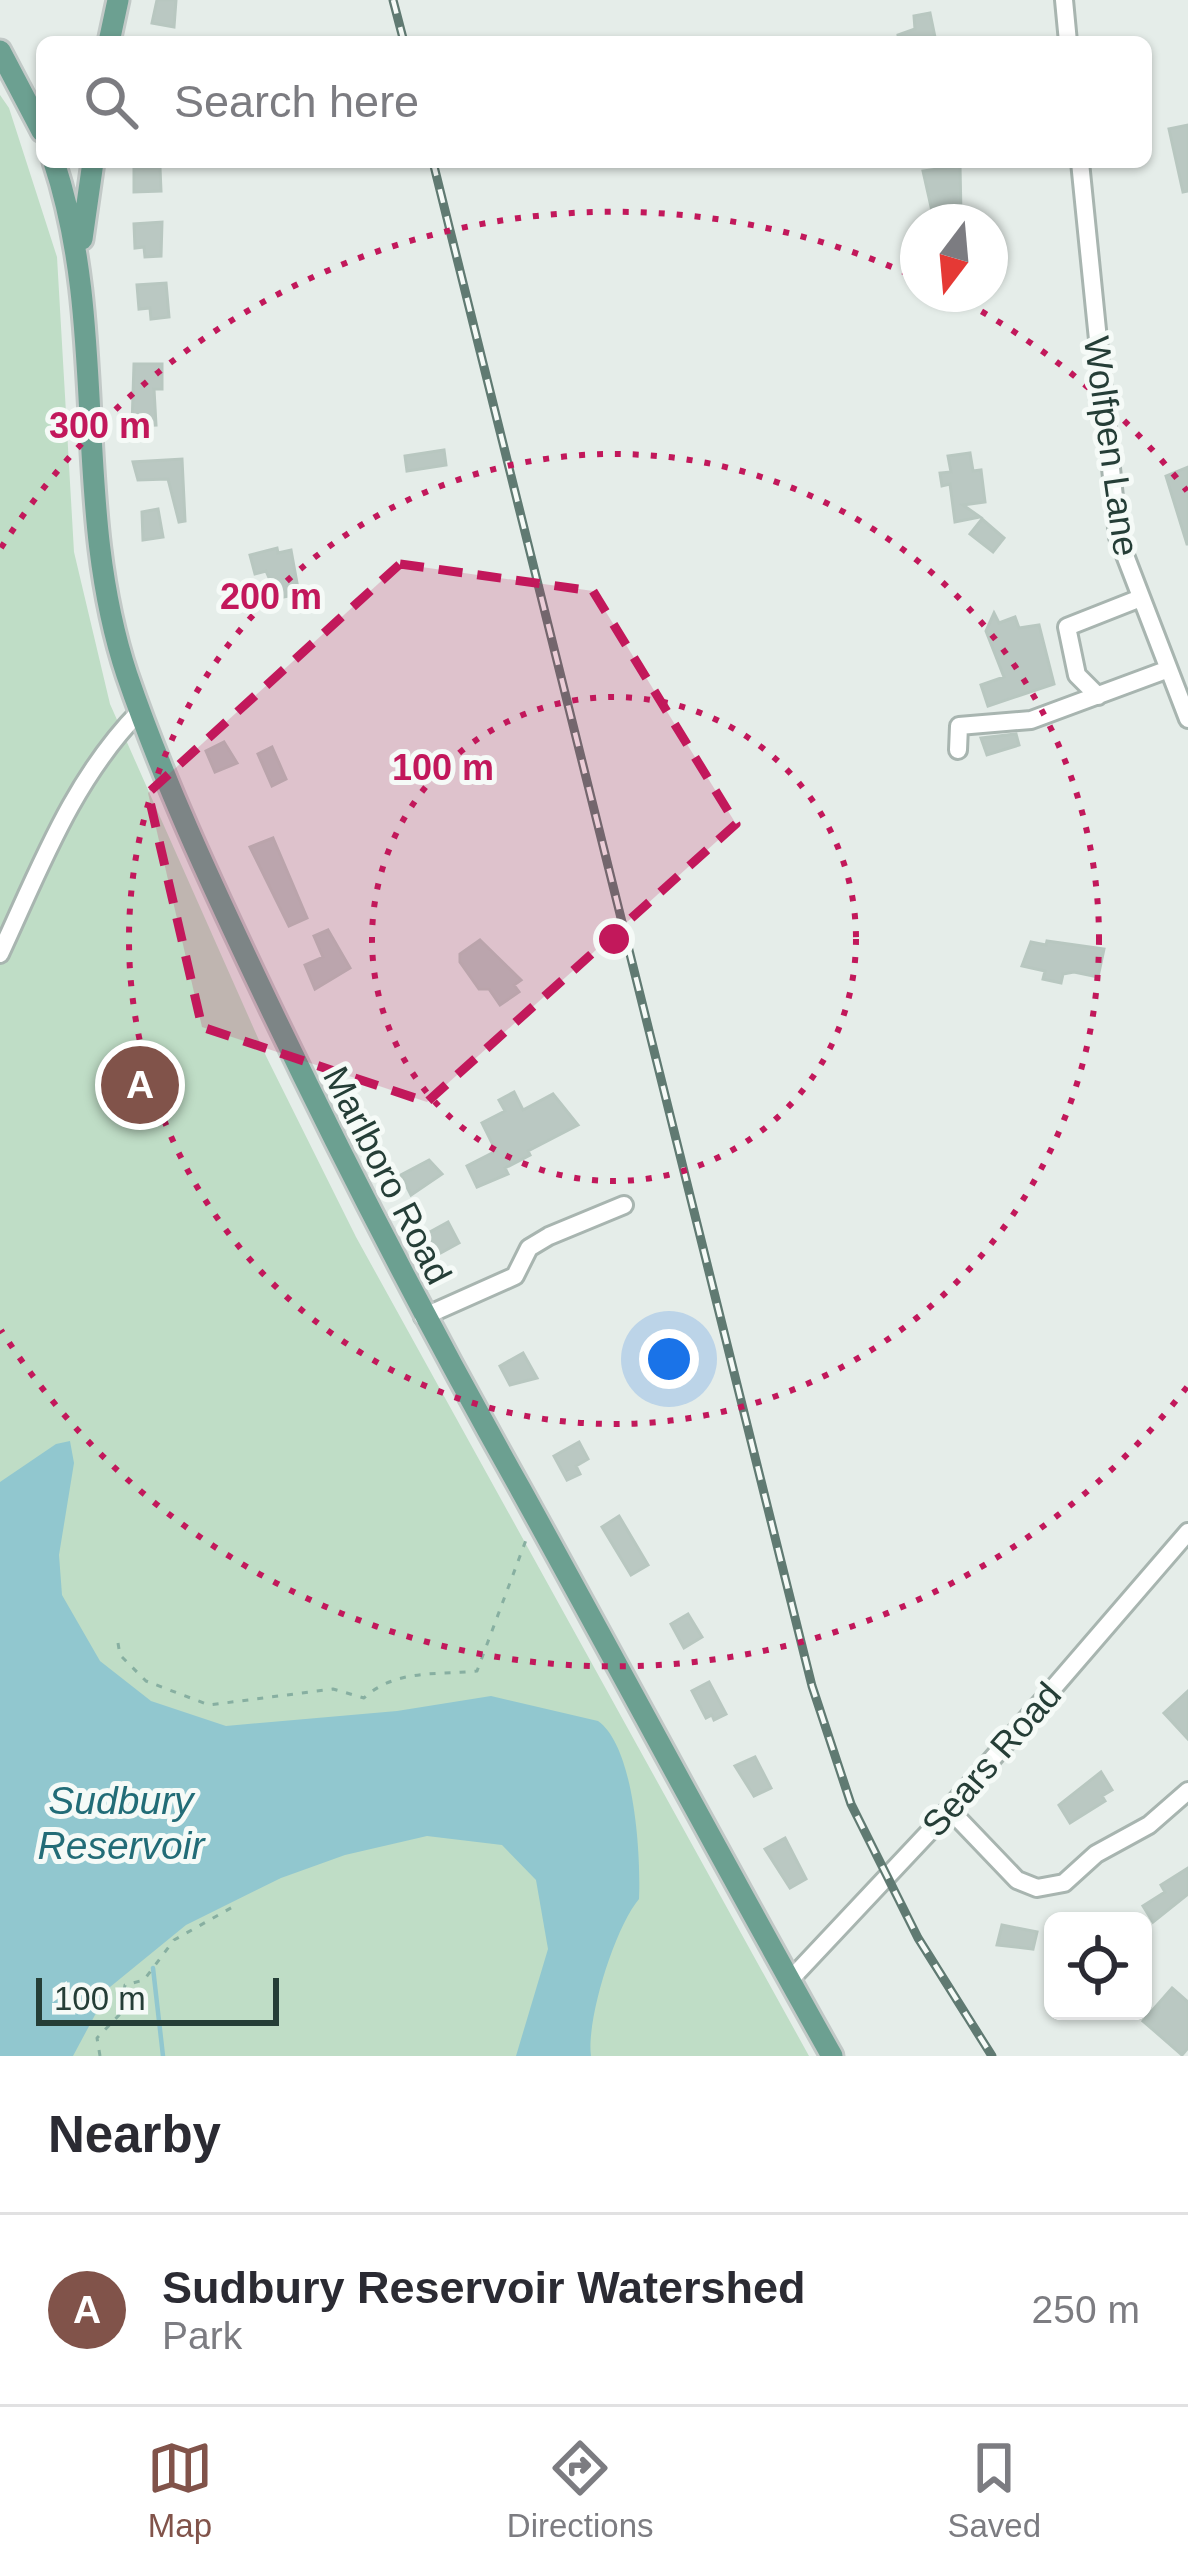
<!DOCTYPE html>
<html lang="en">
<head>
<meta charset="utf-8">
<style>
  :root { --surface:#fff; --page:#f2f2f3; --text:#2b2b33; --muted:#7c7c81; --line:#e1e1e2; --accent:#81534a }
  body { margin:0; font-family:Helvetica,sans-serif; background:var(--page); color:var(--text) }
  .controls { position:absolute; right:36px; bottom:36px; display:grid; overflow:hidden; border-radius:18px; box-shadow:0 3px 9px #0004 }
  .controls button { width:108px; height:108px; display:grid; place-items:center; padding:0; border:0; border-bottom:3px solid var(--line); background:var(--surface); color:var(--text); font:60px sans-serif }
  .compass { position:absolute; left:900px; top:204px; width:108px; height:108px; border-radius:50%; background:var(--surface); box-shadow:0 3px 9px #0004; rotate:196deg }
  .scale { position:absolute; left:36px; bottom:30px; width:243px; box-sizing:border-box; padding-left:12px; border:6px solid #253e37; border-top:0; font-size:33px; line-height:42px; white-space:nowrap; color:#253e37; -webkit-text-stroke:9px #f5faf7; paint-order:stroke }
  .you { position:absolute; left:669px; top:1359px; width:42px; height:42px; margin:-30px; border:9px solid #fff; border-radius:50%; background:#1a73e8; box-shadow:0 0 0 18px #1a73e833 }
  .badge { display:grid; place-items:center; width:78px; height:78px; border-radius:50%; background:var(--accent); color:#fff; font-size:39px; font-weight:700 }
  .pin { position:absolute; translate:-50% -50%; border:6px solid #fff; box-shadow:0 3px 12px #0006 }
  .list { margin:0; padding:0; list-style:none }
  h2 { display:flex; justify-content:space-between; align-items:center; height:156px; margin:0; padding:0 48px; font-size:51px }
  h2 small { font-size:39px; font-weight:400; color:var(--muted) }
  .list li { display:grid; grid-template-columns:78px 1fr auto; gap:36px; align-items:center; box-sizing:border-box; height:192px; padding:0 48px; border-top:3px solid var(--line) }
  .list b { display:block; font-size:45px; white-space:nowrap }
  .list p { margin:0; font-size:39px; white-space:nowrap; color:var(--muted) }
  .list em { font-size:39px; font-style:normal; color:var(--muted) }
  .icon { flex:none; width:66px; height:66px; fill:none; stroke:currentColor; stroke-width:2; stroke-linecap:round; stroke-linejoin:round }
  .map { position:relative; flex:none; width:1188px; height:2056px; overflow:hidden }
  .search { position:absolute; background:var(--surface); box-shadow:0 3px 9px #0004; left:36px; right:36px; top:36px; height:132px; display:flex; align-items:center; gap:30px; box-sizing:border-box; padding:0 42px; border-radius:18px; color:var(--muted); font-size:45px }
  .sheet { height:348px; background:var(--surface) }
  nav { display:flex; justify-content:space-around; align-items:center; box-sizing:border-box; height:168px; border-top:3px solid var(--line); background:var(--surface); font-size:33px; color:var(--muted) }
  nav a { display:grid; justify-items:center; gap:6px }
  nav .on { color:var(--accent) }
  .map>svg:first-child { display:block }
  .green { fill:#bfddc6 }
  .water { fill:#91c7cf }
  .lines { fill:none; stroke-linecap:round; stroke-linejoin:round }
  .stream { stroke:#91c7cf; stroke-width:4.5 }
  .building { fill:#bac8c2; stroke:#b8c7c0; stroke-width:3 }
  .minor-casing { stroke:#a8b5b0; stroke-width:22 }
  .major-casing { stroke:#c2c9c7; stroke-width:27 }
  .path { stroke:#87afa1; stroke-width:3; stroke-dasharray:6 9; stroke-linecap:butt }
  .minor { stroke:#fff; stroke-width:16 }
  .major { stroke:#6ca091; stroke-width:21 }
  .rail-casing { stroke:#607a72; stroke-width:9 }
  .rail { stroke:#f5faf7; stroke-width:4.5; stroke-dasharray:14; stroke-linecap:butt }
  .marked { fill:#c2185b; fill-opacity:0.2; stroke:#c2185b; stroke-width:9; stroke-dasharray:24 15; stroke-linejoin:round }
  .ring { fill:none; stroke:#c2185b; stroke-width:6; stroke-dasharray:6 12 }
  .labels { text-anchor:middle; stroke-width:10; stroke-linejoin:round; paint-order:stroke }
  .street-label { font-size:36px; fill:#253e37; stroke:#f5faf7 }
  .water-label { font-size:39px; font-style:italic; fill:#226c77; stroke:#f5faf7 }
  .centre { fill:#c2185b; stroke:#f5faf7; stroke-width:6 }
  .ring-label { font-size:36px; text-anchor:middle; font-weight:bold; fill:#c2185b; stroke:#f5faf7; stroke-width:10; stroke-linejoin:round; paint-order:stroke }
</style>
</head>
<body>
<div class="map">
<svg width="1188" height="2056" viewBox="0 0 1188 2056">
  <rect width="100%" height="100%" fill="#e5ede9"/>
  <path class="green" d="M0,95L9,108L57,257L74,552L110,704L266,1056L356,1237L809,2056H0Z"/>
  <path class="water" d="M70,1441L74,1463L59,1555L62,1595L100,1661L151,1701L226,1726L397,1711L491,1696L598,1721C635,1747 641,1857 639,1899C615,1927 586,2020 591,2056H516L548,1949L536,1880L502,1845L427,1836L345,1855L281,1878L186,1925L110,1987L73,2056H0V1482L56,1444Z"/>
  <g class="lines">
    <path class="stream" d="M153,1968L163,2056"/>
  </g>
  <path class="building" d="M157,0H176L174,27L152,23Z
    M930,13L936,42H899L898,35L915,29L914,16Z
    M1188,125V191L1183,192L1169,129Z
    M960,166L961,215L934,220L923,171Z
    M160,168L161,191L134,192V169Z
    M162,222L161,256L145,257L144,247L135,248L134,224Z
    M166,283L169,317L151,319L150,308L139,309L137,285Z
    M134,364H162V389H154L156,425L132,426Z
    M444,450L446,465L407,471L405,456Z
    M970,453L973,471L981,470L985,502L963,505L980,517L955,522L950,484L942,486L940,473L951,472L948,456Z
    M182,459L185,521L179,522L168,479L138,480L133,462Z
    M1188,467V544H1187L1166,476Z
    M158,509L163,537L143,540L142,512Z
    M982,519L1004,538L993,552L970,534Z
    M277,548L278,553L291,550L299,594L278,598L266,571L255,574L250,555Z
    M994,613L999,623L1015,617L1019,628L1039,625L1054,684L988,706L981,685L1004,677L986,631Z
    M1016,734L1019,745L987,755L981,738Z
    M224,742L237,763L215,772L206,751Z
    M272,747L286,779L272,786L258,754Z
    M273,838L307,918L289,926L250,847Z
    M328,930L350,968L315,989L305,965L323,957L314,936Z
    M480,940L521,980L514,985L519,992L500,1005L489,989H479L460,962V954Z
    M1047,941L1104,949L1098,977L1074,972L1063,974L1061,983L1043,979L1045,971L1022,966L1031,942L1046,945Z
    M514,1092L523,1110L553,1094L578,1125L528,1151L530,1155L505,1168L508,1174L477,1187L467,1166L496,1151L482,1123L505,1111L499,1100Z
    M429,1160L442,1174L411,1195L401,1175Z
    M448,1222L459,1243L437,1255L426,1234Z
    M523,1353L537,1378L510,1385L500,1366Z
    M579,1442L588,1459L576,1466L580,1474L567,1480L554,1456Z
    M619,1516L648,1565L631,1575L602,1527Z
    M688,1614L702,1637L684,1648L671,1624Z
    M709,1682L726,1714L714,1720L712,1715L706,1718L692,1691Z
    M1188,1691V1739L1164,1713Z
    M755,1757L771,1788L754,1796L735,1766Z
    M1101,1772L1112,1790L1102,1796L1105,1801L1070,1823L1059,1805Z
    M785,1838L806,1879L790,1888L765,1849Z
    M1188,1868V1894L1153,1922L1143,1906L1165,1892L1161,1885Z
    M1002,1925L1037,1932L1033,1949L997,1945Z
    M1172,1988L1188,2002V2048L1182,2055L1143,2021Z"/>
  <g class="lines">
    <defs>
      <path id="minor" d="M1064,0L1068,42
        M1080,162L1118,537L1188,719
        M1098,696L1077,675L1067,627L1138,599
        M958,750L959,726L1031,720L1166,670
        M0,954C40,868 73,779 140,711
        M423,1317L515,1276L529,1248L549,1236L624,1205
        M949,1809L1017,1880L1037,1888L1064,1883L1096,1854L1149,1825L1188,1791
        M789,1981L930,1831L1188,1532"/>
      <path id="major" d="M109,42L118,0
        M0,51L42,131
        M54,162C109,329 71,507 127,675C163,780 210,881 258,982C340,1155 427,1323 521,1490C625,1678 726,1868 832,2056
        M82,239L93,162"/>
    </defs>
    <use href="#minor" class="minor-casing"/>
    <use href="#major" class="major-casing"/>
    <path class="path" d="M118,1643L120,1655L146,1681L209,1705L333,1689L364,1698C395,1669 437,1675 477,1671L526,1540
      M100,2056L97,2038L120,2014L125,1985L144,1980L174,1940L238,1904"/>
    <use href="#minor" class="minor"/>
    <use href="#major" class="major"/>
    <defs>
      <path id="rail" d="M393,0L404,42
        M433,162L812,1686L851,1804L918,1938L992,2056"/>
    </defs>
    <use href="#rail" class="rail-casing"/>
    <use href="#rail" class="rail"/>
  </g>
  <path class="marked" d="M400,564L593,591L736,824L427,1102L202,1027L148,793Z"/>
  <g class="ring">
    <circle cx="614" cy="939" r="242"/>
    <circle cx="614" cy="939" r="485"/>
    <path d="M1187 1387A727 727 0 0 1 1 1330M1 548A727 727 0 0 1 915 277M950 294A727 727 0 0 1 1187 491"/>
  </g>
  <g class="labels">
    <g class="street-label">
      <text transform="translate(1112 446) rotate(82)" y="13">Wolfpen Lane</text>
      <text transform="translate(388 1175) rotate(63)" y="13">Marlboro Road</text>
      <text transform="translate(991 1759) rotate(-49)" y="13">Sears Road</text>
    </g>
    <g class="water-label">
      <text x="121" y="1814">Sudbury<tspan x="121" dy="45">Reservoir</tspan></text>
    </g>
  </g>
  <circle cx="614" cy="939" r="18" class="centre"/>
  <g class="ring-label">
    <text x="100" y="438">300 m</text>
    <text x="271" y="609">200 m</text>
    <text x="443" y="780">100 m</text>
  </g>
</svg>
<div class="controls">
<button><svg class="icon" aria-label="locate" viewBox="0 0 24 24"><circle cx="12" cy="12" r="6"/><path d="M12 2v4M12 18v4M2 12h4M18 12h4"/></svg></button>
</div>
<svg class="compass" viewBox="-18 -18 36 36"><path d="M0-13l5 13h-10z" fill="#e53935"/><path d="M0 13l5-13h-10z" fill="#7c7c81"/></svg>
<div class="scale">100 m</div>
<div class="you"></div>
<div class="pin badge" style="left:140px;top:1085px">A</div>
<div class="search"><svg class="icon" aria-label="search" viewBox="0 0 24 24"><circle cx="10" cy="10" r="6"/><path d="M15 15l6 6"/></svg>Search here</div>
</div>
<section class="sheet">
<h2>Nearby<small></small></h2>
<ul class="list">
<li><span class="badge">A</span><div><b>Sudbury Reservoir Watershed</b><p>Park</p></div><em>250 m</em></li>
</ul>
</section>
<nav>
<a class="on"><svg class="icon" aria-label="map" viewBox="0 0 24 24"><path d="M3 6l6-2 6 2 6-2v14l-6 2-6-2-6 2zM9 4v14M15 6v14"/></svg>Map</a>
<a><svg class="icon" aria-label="directions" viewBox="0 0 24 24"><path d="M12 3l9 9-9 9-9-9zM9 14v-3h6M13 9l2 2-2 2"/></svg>Directions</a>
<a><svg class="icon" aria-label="saved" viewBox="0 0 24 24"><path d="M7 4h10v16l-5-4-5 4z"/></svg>Saved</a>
</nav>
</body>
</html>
